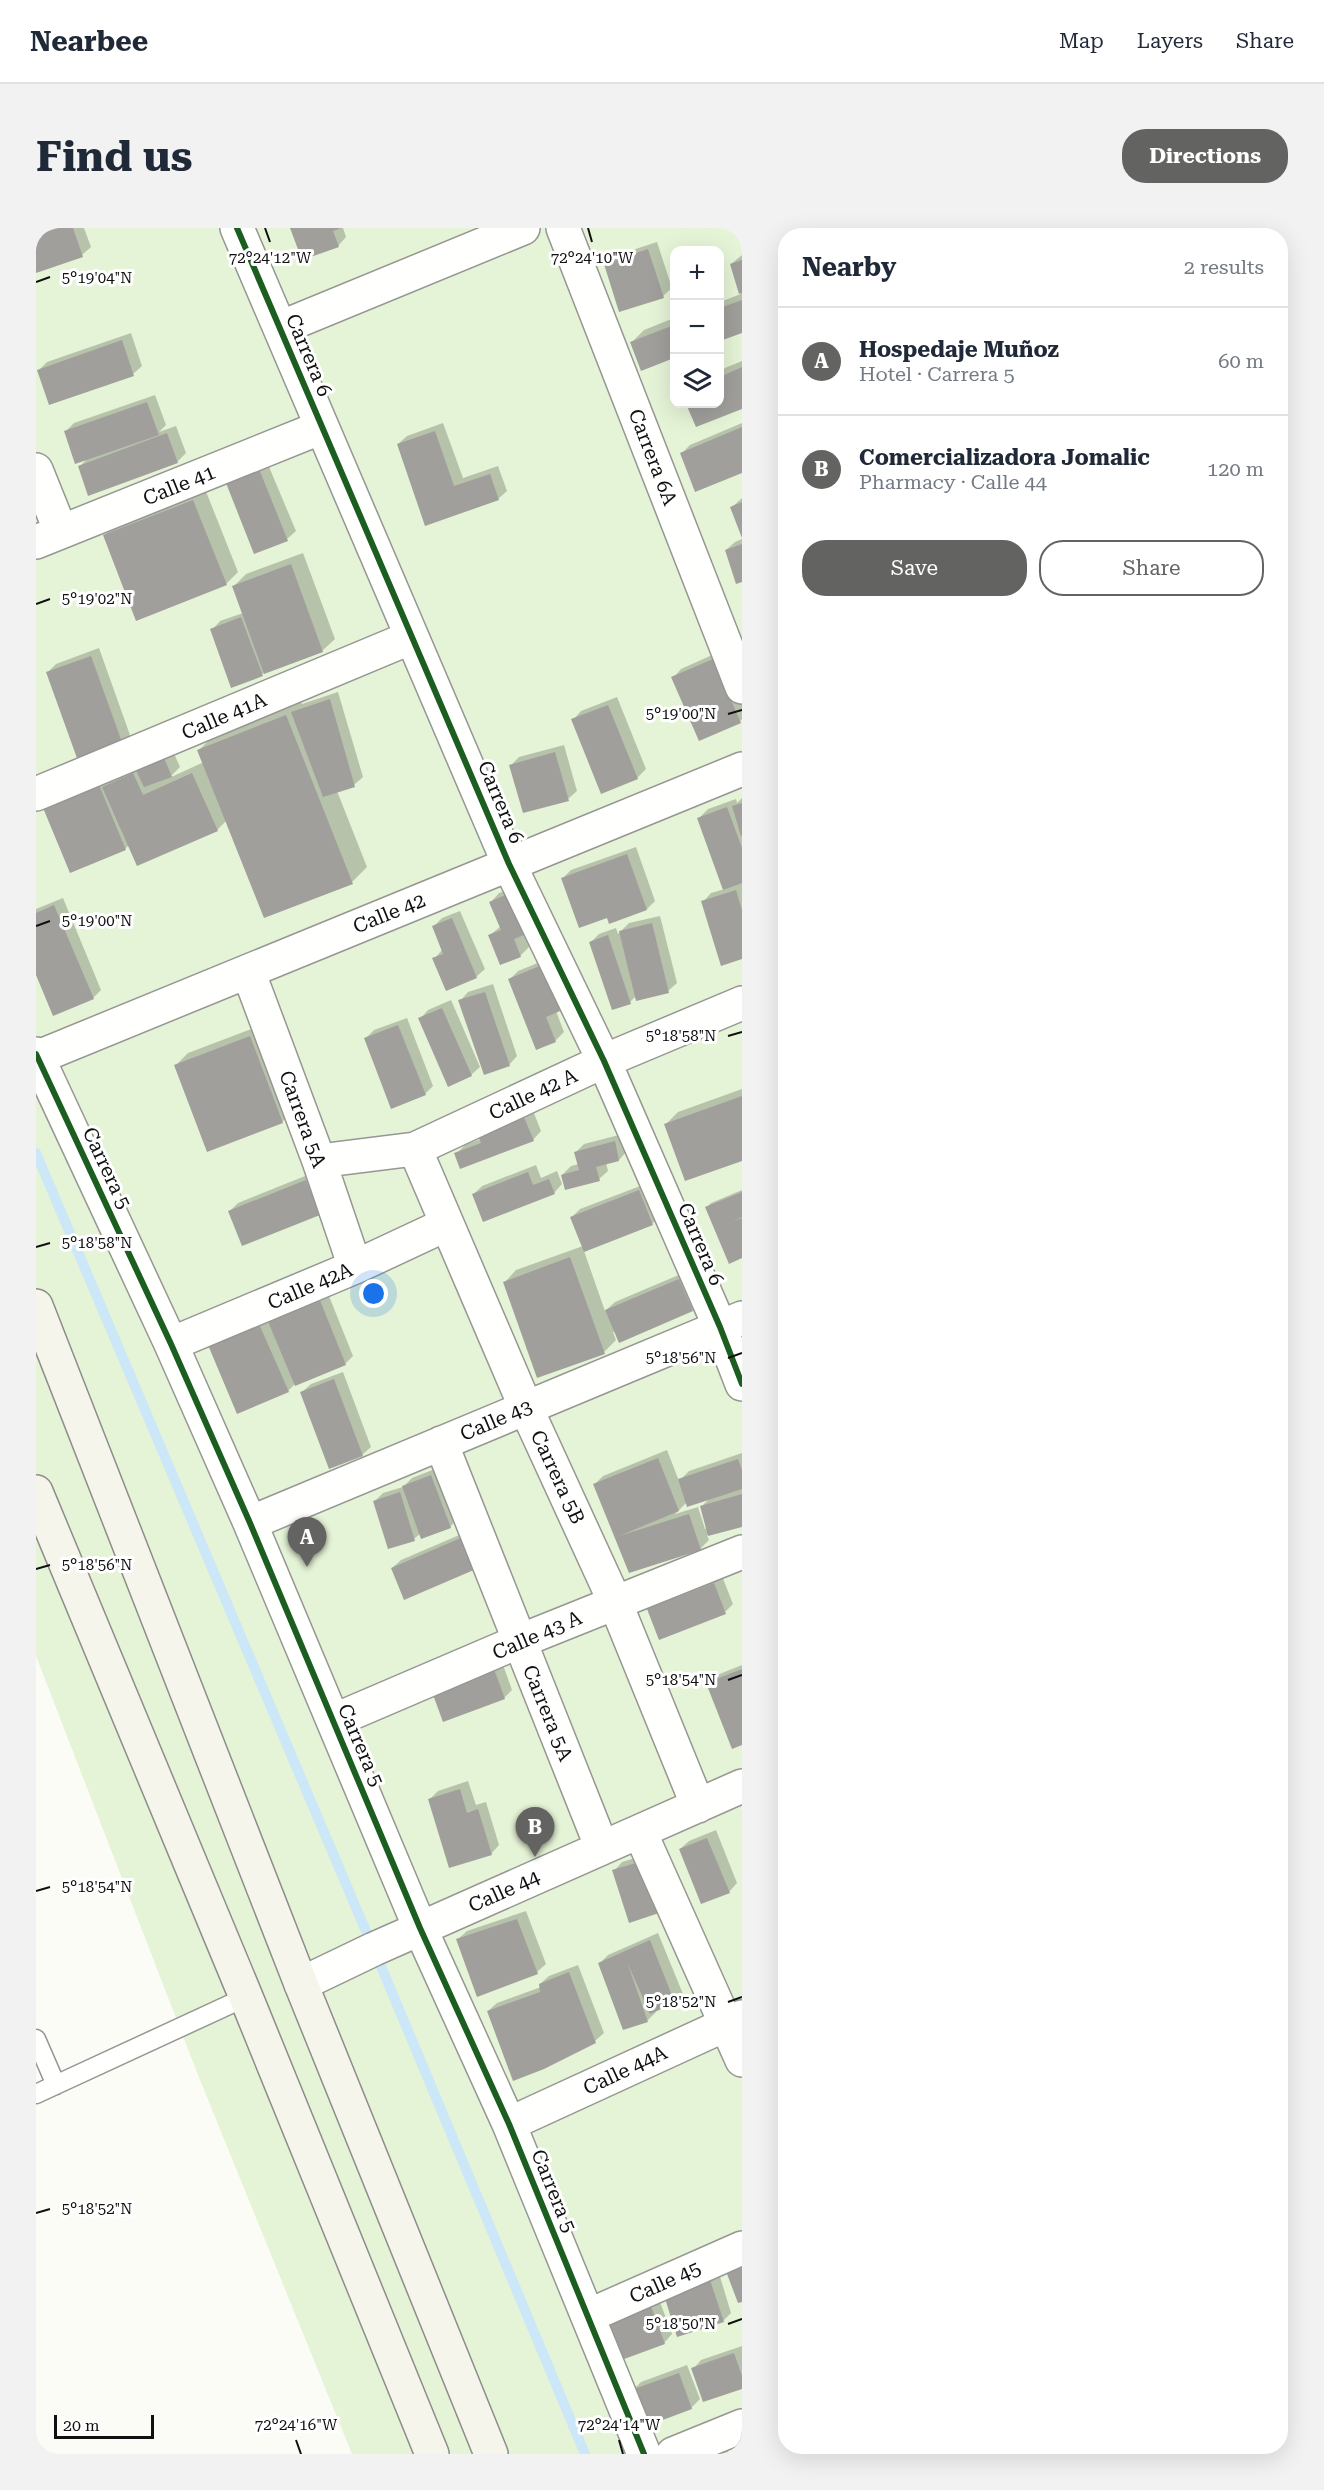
<!DOCTYPE html>
<html lang="en">
<head>
<meta charset="utf-8">
<style>
  :root { --surface:#fff; --page:#f2f2f3; --text:#1f2937; --muted:#747a83; --line:#e0e1e3; --accent:#636361 }
  body { margin:0; font-family:"Roboto Serif",serif; background:var(--page); color:var(--text) }
  .controls { position:absolute; right:18px; top:18px; display:grid; overflow:hidden; border-radius:12px; box-shadow:0 6px 24px #0002 }
  .controls button { width:54px; height:54px; display:grid; place-items:center; padding:0; border:0; border-bottom:2px solid var(--line); background:var(--surface); color:var(--text); font:30px sans-serif }
  .scale { position:absolute; left:18px; bottom:15px; width:100px; box-sizing:border-box; padding-left:6px; border:3px solid #101010; border-top:0; font-size:16px; line-height:21px; white-space:nowrap; color:#101010; -webkit-text-stroke:4px #fff; paint-order:stroke }
  .you { position:absolute; left:338px; top:1066px; width:21px; height:21px; margin:-15px; border:4px solid #fff; border-radius:50%; background:#1a73e8; box-shadow:0 0 0 9px #1a73e833 }
  .badge { display:grid; place-items:center; width:39px; height:39px; border-radius:50%; background:var(--accent); color:#fff; font-size:20px; font-weight:700 }
  .pin { position:absolute; translate:-50% -50px; filter:drop-shadow(0 2px 3px #0008) }
  .pin::after { content:''; position:absolute; top:32px; width:21px; height:18px; background:inherit; clip-path:polygon(0 0,100% 0,50% 100%) }
  .list { margin:0; padding:0; list-style:none }
  h2 { display:flex; justify-content:space-between; align-items:center; height:78px; margin:0; padding:0 24px; font-size:26px }
  h2 small { font-size:20px; font-weight:400; color:var(--muted) }
  .list li { display:grid; grid-template-columns:39px 1fr auto; gap:18px; align-items:center; box-sizing:border-box; height:108px; padding:0 24px; border-top:2px solid var(--line) }
  .list b { display:block; font-size:22px; white-space:nowrap }
  .list p { margin:0; font-size:20px; white-space:nowrap; color:var(--muted) }
  .list em { font-size:20px; font-style:normal; color:var(--muted) }
  .actions { display:flex; gap:12px; padding:18px 24px }
  .actions a { flex:1; padding:14px 0; border:2px solid var(--accent); border-radius:24px; text-align:center; font-size:21px; color:var(--accent) }
  .actions .main { background:var(--accent); color:#fff }
  .icon { flex:none; width:33px; height:33px; fill:none; stroke:currentColor; stroke-width:2; stroke-linecap:round; stroke-linejoin:round }
  .map { position:relative; flex:none; width:706px; height:2226px; overflow:hidden; border-radius:24px }
  header { display:flex; align-items:center; gap:36px; box-sizing:border-box; height:84px; padding:0 30px; background:var(--surface); border-bottom:2px solid var(--line) }
  header strong { font-size:28px }
  nav { display:flex; gap:33px; margin-inline-start:auto; font-size:21px }
  .intro { display:flex; align-items:center; justify-content:space-between; box-sizing:border-box; height:144px; padding:0 36px }
  h1 { margin:0; font-size:42px }
  .button { padding:15px 27px; border-radius:24px; background:var(--accent); color:#fff; font-size:21px; font-weight:700 }
  main { display:flex; gap:36px; padding:0 36px }
  aside { flex:1; background:var(--surface); border-radius:24px; box-shadow:0 6px 24px #0002 }
  .map>svg:first-child { display:block }
  .green { fill:#e5f3d6; fill-rule:evenodd }
  .shadow { fill:#0003; fill-rule:evenodd }
  .lines { fill:none; stroke-linecap:round; stroke-linejoin:round }
  .stream { stroke:#cbe7f8; stroke-width:10 }
  .building { fill:#a09f9c }
  .lane-casing { stroke:#969694; stroke-width:21 }
  .street-casing { stroke:#969694; stroke-width:36 }
  .secondary-casing { stroke:#8d8d8b; stroke-width:36 }
  .lane { stroke:#fffffe; stroke-width:18 }
  .street { stroke:#fffffe; stroke-width:33 }
  .secondary { stroke:#f6f5eb; stroke-width:33 }
  .cycleway-casing { stroke:#fff; stroke-width:10 }
  .cycleway { stroke:#1b5e20; stroke-width:6 }
  .ticks { fill:none; stroke:#101010; stroke-width:2 }
  .labels { text-anchor:middle; stroke-width:6; stroke-linejoin:round; paint-order:stroke }
  .street-label { font-size:20px; fill:#101010; stroke:#fff }
  .ticks-label { font-size:15px; text-anchor:middle; fill:#101010; stroke:#fff; stroke-width:6; stroke-linejoin:round; paint-order:stroke }
</style>
</head>
<body>
<header>
<strong>Nearbee</strong>
<nav><a>Map</a><a>Layers</a><a>Share</a></nav>
</header>
<div class="intro"><h1>Find us</h1><a class="button">Directions</a></div>
<main>
<div class="map">
<svg width="706" height="2226" viewBox="0 0 706 2226">
  <rect width="100%" height="100%" fill="#fcfcf7"/>
  <path class="green" d="M0,0H706V2226H316L164,1852L0,1428ZM638,22H684V176H638Z"/>
  <path class="shadow" d="M9,0H48L55,19L46,27L0,44V3Z
    M256,0H307L310,9L302,18Z
    M621,14L636,60L627,68L569,36L578,28Z
    M706,27V103L684,112V74L705,66L695,36Z
    M638,90V129L606,141L596,114L608,102Z
    M95,105L106,138L97,146L3,142L11,134Z
    M706,133V179L661,197L652,176H684V142Z
    M119,167L130,197L123,204L140,198L150,225L141,234L53,266L43,239L53,229L29,204L38,195Z
    M407,195L427,250L462,238L471,263L462,271L390,296L362,216L371,208Z
    M706,195V243L645,226L654,217Z
    M231,234L260,303L251,311L191,255Z
    M169,261L202,344L190,356L69,307L81,295Z
    M706,270V307L696,279Z
    M706,311V353L690,322L699,314Z
    M267,325L299,411L286,423L226,446L176,402L184,393L207,385L197,359L210,346Z
    M63,420L94,507L86,515L12,444L20,436Z
    M685,423L706,470V491L704,493L637,450L645,441Z
    M302,464L327,549L318,557L301,563L331,639L316,654L191,592L181,602L102,636L93,617L89,621L7,575L70,544L74,553L132,512L144,539L133,550L168,534L163,522L178,507L265,473L266,476Z
    M581,469L610,541L601,550L537,492L545,483Z
    M528,517L541,563L532,571L475,537L483,529Z
    M706,570V730L667,674L675,665L689,661L663,590L672,581L700,571L701,575Z
    M600,619L619,673L611,681L572,688L527,650L535,642Z
    M483,658L487,705L493,719L484,728L454,707L465,698L455,674L463,665Z
    M27,670L65,762L57,770L0,744V681Z
    M424,683L449,741L440,749L398,731L406,722L398,698L406,690Z
    M624,688L641,755L632,763L600,768L594,774L555,714L563,706L580,700L582,706L593,695Z
    M514,730L532,774L520,783L528,804L519,813L473,752L482,743Z
    M457,756L481,828L473,837L424,773L432,764Z
    M415,772L444,839L435,847L384,791L392,782Z
    M371,790L397,858L389,866L329,811L338,802Z
    M226,797L258,882L246,894L140,837L152,825Z
    M706,861V931L630,896L642,884Z
    M494,875L505,903L497,912L420,926L429,917L445,911Z
    M587,906L591,923L583,932L570,935L572,943L563,951L526,947L535,938L543,936L540,924L548,916Z
    M500,937L505,950L521,943L526,956L518,965L438,966L446,958Z
    M279,944L292,977L283,986L194,983L202,975Z
    M612,955L625,987L616,996L548,1023L569,1083L579,1074L652,1043L664,1074L656,1082L577,1104L580,1112L568,1124L468,1055L480,1042L547,1018L536,989L544,981Z
    M706,962V1028L671,979L675,975Z
    M291,1063L317,1128L309,1136L260,1155L252,1163L174,1118Z
    M307,1144L335,1219L326,1227L266,1164L275,1156Z
    M631,1222L643,1253L653,1243L706,1225V1298L671,1307L673,1312L664,1321L594,1343L559,1256L567,1248ZM674,1270L666,1278L671,1300L669,1301L662,1279L639,1286L651,1274Z
    M404,1239L422,1290L414,1299L385,1305L378,1311L339,1273L347,1265L367,1259L376,1250Z
    M435,1302L448,1331L356,1340L365,1332Z
    M686,1348L697,1376L689,1384L612,1382L621,1373Z
    M466,1434L476,1462L468,1470L408,1492Z
    M706,1437V1516L672,1455L681,1447Z
    M432,1553L440,1577L450,1574L463,1617L455,1626L394,1571L402,1563Z
    M680,1602L701,1655L693,1664L644,1621L653,1613Z
    M615,1625L631,1675L578,1643L586,1634Z
    M490,1683L510,1736L501,1744L422,1711L431,1703Z
    M622,1705L647,1766L639,1774L619,1782L620,1784L612,1792L588,1800L564,1735L572,1727Z
    M542,1737L568,1805L559,1813L452,1783L461,1775L505,1759L504,1756L513,1748Z
    M682,2042L695,2085L687,2093L628,2064Z
    M621,2066L636,2106L628,2115L580,2132Z
    M706,2118V2160L657,2141L665,2132Z
    M651,2137L664,2171L655,2180L596,2163L605,2154Z
    M688,2213L693,2226H652Z"/>
  <g class="lines">
    <path class="stream" d="M0,925L332,1708
      M342,1731L549,2226"/>
  </g>
  <path class="building" d="M22,0H37L47,29L0,45V8Z
    M254,0H305L297,3L303,19L266,32Z
    M612,21L628,70L583,84L568,36Z
    M706,32V65L703,66L694,36Z
    M706,72V105L684,113V80Z
    M638,97V130L605,143L594,114Z
    M86,112L98,148L13,177L1,142Z
    M706,139V181L660,199L650,176H684V149Z
    M111,174L123,207L39,236L28,203Z
    M706,199V245L659,264L644,225Z
    M399,203L418,258L454,246L463,272L389,298L361,216Z
    M131,205L142,235L52,268L42,238Z
    M223,241L252,313L218,326L190,255Z
    M157,272L191,357L100,393L67,307Z
    M706,274V310L694,279Z
    M706,316V354L700,356L689,322Z
    M255,336L287,424L228,446L196,358Z
    M205,389L227,448L195,460L174,401Z
    M55,428L87,517L42,533L10,444Z
    M677,431L705,495L663,513L635,449Z
    M294,471L319,559L287,569L255,484Z
    M572,477L602,551L565,566L535,491Z
    M250,487L317,656L228,690L161,522Z
    M124,520L136,549L108,559L95,532Z
    M519,524L533,573L487,585L473,537Z
    M97,545L107,567L156,545L182,603L101,638L66,559Z
    M61,552L90,622L34,645L5,575Z
    M706,575V608H705L696,578Z
    M691,579L706,620V655L687,662L661,590Z
    M591,626L611,682L573,696L571,690L543,700L525,650Z
    M700,662L706,682V731L685,738L665,673Z
    M474,665L490,706L478,711L485,729L464,737L452,707L465,702L453,674Z
    M18,677L58,771L17,788L0,747V685Z
    M416,690L441,750L410,763L396,730L407,726L396,698Z
    M616,695L633,765L600,773L583,703Z
    M572,707L595,776L576,782L553,714Z
    M506,737L524,783L510,789L520,814L500,822L472,751Z
    M449,764L474,838L448,847L422,772Z
    M406,780L436,848L412,859L382,790Z
    M362,797L390,867L355,881L328,810Z
    M214,808L247,895L171,924L138,837Z
    M706,868V933L649,953L628,896Z
    M485,882L498,913L424,941L418,925L445,915L439,900Z
    M579,913L583,933L560,939L564,953L529,962L525,947L543,942L538,924Z
    M492,944L497,957L513,951L519,966L447,994L436,966Z
    M270,952L284,987L206,1018L192,983Z
    M603,962L617,997L548,1024L534,989Z
    M706,964V989L698,993L706,990V1030L693,1036L669,979Z
    M534,1029L569,1126L501,1150L467,1054Z
    M643,1051L657,1083L583,1115L569,1082Z
    M283,1070L310,1137L259,1158L231,1091Z
    M223,1096L253,1164L201,1186L172,1117Z
    M298,1151L327,1228L293,1241L264,1164Z
    M622,1230L643,1283L583,1308L653,1286L665,1322L593,1345L557,1256Z
    M702,1231L706,1242V1261L651,1279L642,1251Z
    M395,1247L415,1300L385,1311L366,1258Z
    M364,1264L379,1313L352,1321L337,1273Z
    M706,1266V1299L672,1308L664,1278Z
    M427,1309L440,1341L368,1372L355,1340Z
    M678,1355L690,1386L623,1412L611,1381Z
    M458,1441L469,1471L407,1494L396,1464Z
    M706,1441V1517L696,1521L670,1455Z
    M424,1561L431,1585L442,1581L456,1627L413,1640L392,1571Z
    M671,1610L694,1665L665,1676L643,1621Z
    M607,1633L623,1685L593,1695L576,1642Z
    M481,1691L502,1746L441,1769L420,1711Z
    M614,1712L639,1775L614,1786L591,1734L612,1794L587,1802L562,1735Z
    M533,1744L560,1815L508,1841L477,1853L451,1783L504,1764L503,1756Z
    M706,2031V2074L702,2075L688,2038Z
    M673,2049L688,2094L641,2109L627,2064Z
    M613,2073L629,2116L580,2134L564,2092Z
    M698,2125L706,2148V2161L667,2174L655,2140Z
    M643,2145L656,2181L608,2199L595,2162Z
    M706,2210V2226H699L695,2214Z"/>
  <g class="lines">
    <defs>
      <path id="lane" d="M0,1811L20,1857
        M0,1866L210,1769"/>
      <path id="street" d="M201,0L473,636L568,833L684,1099L706,1156
        M527,0L706,459
        M244,100L487,0
        M0,242L25,304
        M0,314L286,199
        M0,566L376,409
        M212,743L283,933L319,1039
        M0,826L135,1116L214,1295L384,1700L473,1896L608,2226
        M0,830L706,541
        M379,921L490,1180L579,1374L662,1578
        M283,933L379,921L568,833L706,775
        M135,1116L319,1039L411,996
        M405,1215L566,1620
        M214,1295L706,1090
        M297,1493L484,1413L706,1324
        M604,1604L706,1832
        M265,1756L338,1721L706,1558
        M473,1896L706,1789
        M552,2088L706,2020
        M637,2226L706,2198"/>
      <path id="secondary" d="M0,1078L265,1756L455,2226
        M0,1264L210,1769L396,2226"/>
    </defs>
    <use href="#lane" class="lane-casing"/>
    <use href="#street" class="street-casing"/>
    <use href="#secondary" class="secondary-casing"/>
    <use href="#lane" class="lane"/>
    <use href="#street" class="street"/>
    <use href="#secondary" class="secondary"/>
    <defs>
      <path id="cycleway" d="M201,0L473,636L568,833L684,1099L706,1156
        M0,826L135,1116L214,1295L384,1700L473,1896L608,2226"/>
    </defs>
    <use href="#cycleway" class="cycleway-casing"/>
    <use href="#cycleway" class="cycleway"/>
  </g>
  <path class="ticks" d="M229,0L234,14M552,0L556,14M0,54L14,49M0,376L14,371M692,486L706,482M0,698L14,693M692,808L706,804M0,1019L14,1015M692,1130L706,1125M0,1341L14,1337M692,1452L706,1447M0,1663L14,1659M692,1774L706,1769M0,1985L14,1981M692,2096L706,2091M260,2212L265,2226M583,2212L587,2226"/>
  <g class="labels">
    <g class="street-label">
      <text transform="translate(273 127) rotate(67)" y="7">Carrera 6</text>
      <text transform="translate(617 229) rotate(69)" y="7">Carrera 6A</text>
      <text transform="translate(143 257) rotate(-22)" y="7">Calle 41</text>
      <text transform="translate(188 488) rotate(-23)" y="7">Calle 41A</text>
      <text transform="translate(465 574) rotate(67)" y="7">Carrera 6</text>
      <text transform="translate(353 685) rotate(-22)" y="7">Calle 42</text>
      <text transform="translate(497 866) rotate(-25)" y="7">Calle 42 A</text>
      <text transform="translate(267 891) rotate(70)" y="7">Carrera 5A</text>
      <text transform="translate(71 940) rotate(65)" y="7">Carrera 5</text>
      <text transform="translate(665 1016) rotate(67)" y="7">Carrera 6</text>
      <text transform="translate(274 1058) rotate(-23)" y="7">Calle 42A</text>
      <text transform="translate(460 1192) rotate(-23)" y="7">Calle 43</text>
      <text transform="translate(522 1249) rotate(65)" y="7">Carrera 5B</text>
      <text transform="translate(501 1407) rotate(-23)" y="7">Calle 43 A</text>
      <text transform="translate(512 1485) rotate(68)" y="7">Carrera 5A</text>
      <text transform="translate(325 1517) rotate(67)" y="7">Carrera 5</text>
      <text transform="translate(468 1663) rotate(-24)" y="7">Calle 44</text>
      <text transform="translate(589 1842) rotate(-25)" y="7">Calle 44A</text>
      <text transform="translate(518 1963) rotate(68)" y="7">Carrera 5</text>
      <text transform="translate(629 2054) rotate(-24)" y="7">Calle 45</text>
    </g>
  </g>
  <g class="ticks-label">
    <text x="234" y="35">72°24'12"W</text>
    <text x="556" y="35">72°24'10"W</text>
    <text x="61" y="55">5°19'04"N</text>
    <text x="61" y="376">5°19'02"N</text>
    <text x="645" y="491">5°19'00"N</text>
    <text x="61" y="698">5°19'00"N</text>
    <text x="645" y="813">5°18'58"N</text>
    <text x="61" y="1020">5°18'58"N</text>
    <text x="645" y="1135">5°18'56"N</text>
    <text x="61" y="1342">5°18'56"N</text>
    <text x="645" y="1457">5°18'54"N</text>
    <text x="61" y="1664">5°18'54"N</text>
    <text x="645" y="1779">5°18'52"N</text>
    <text x="61" y="1986">5°18'52"N</text>
    <text x="645" y="2101">5°18'50"N</text>
    <text x="260" y="2202">72°24'16"W</text>
    <text x="583" y="2202">72°24'14"W</text>
  </g>
</svg>
<div class="controls">
<button>+</button>
<button>−</button>
<button><svg class="icon" aria-label="layers" viewBox="0 0 24 24"><path d="M12 4l9 5-9 5-9-5zM3 14l9 5 9-5"/></svg></button>
</div>
<div class="scale">20 m</div>
<div class="you"></div>
<div class="pin badge" style="left:271px;top:1339px">A</div>
<div class="pin badge" style="left:499px;top:1629px">B</div>
</div>
<aside>
<h2>Nearby<small>2 results</small></h2>
<ul class="list">
<li><span class="badge">A</span><div><b>Hospedaje Muñoz</b><p>Hotel · Carrera 5</p></div><em>60 m</em></li>
<li><span class="badge">B</span><div><b>Comercializadora Jomalic</b><p>Pharmacy · Calle 44</p></div><em>120 m</em></li>
</ul>
<div class="actions"><a class="main">Save</a><a>Share</a></div>
</aside>
</main>
</body>
</html>
